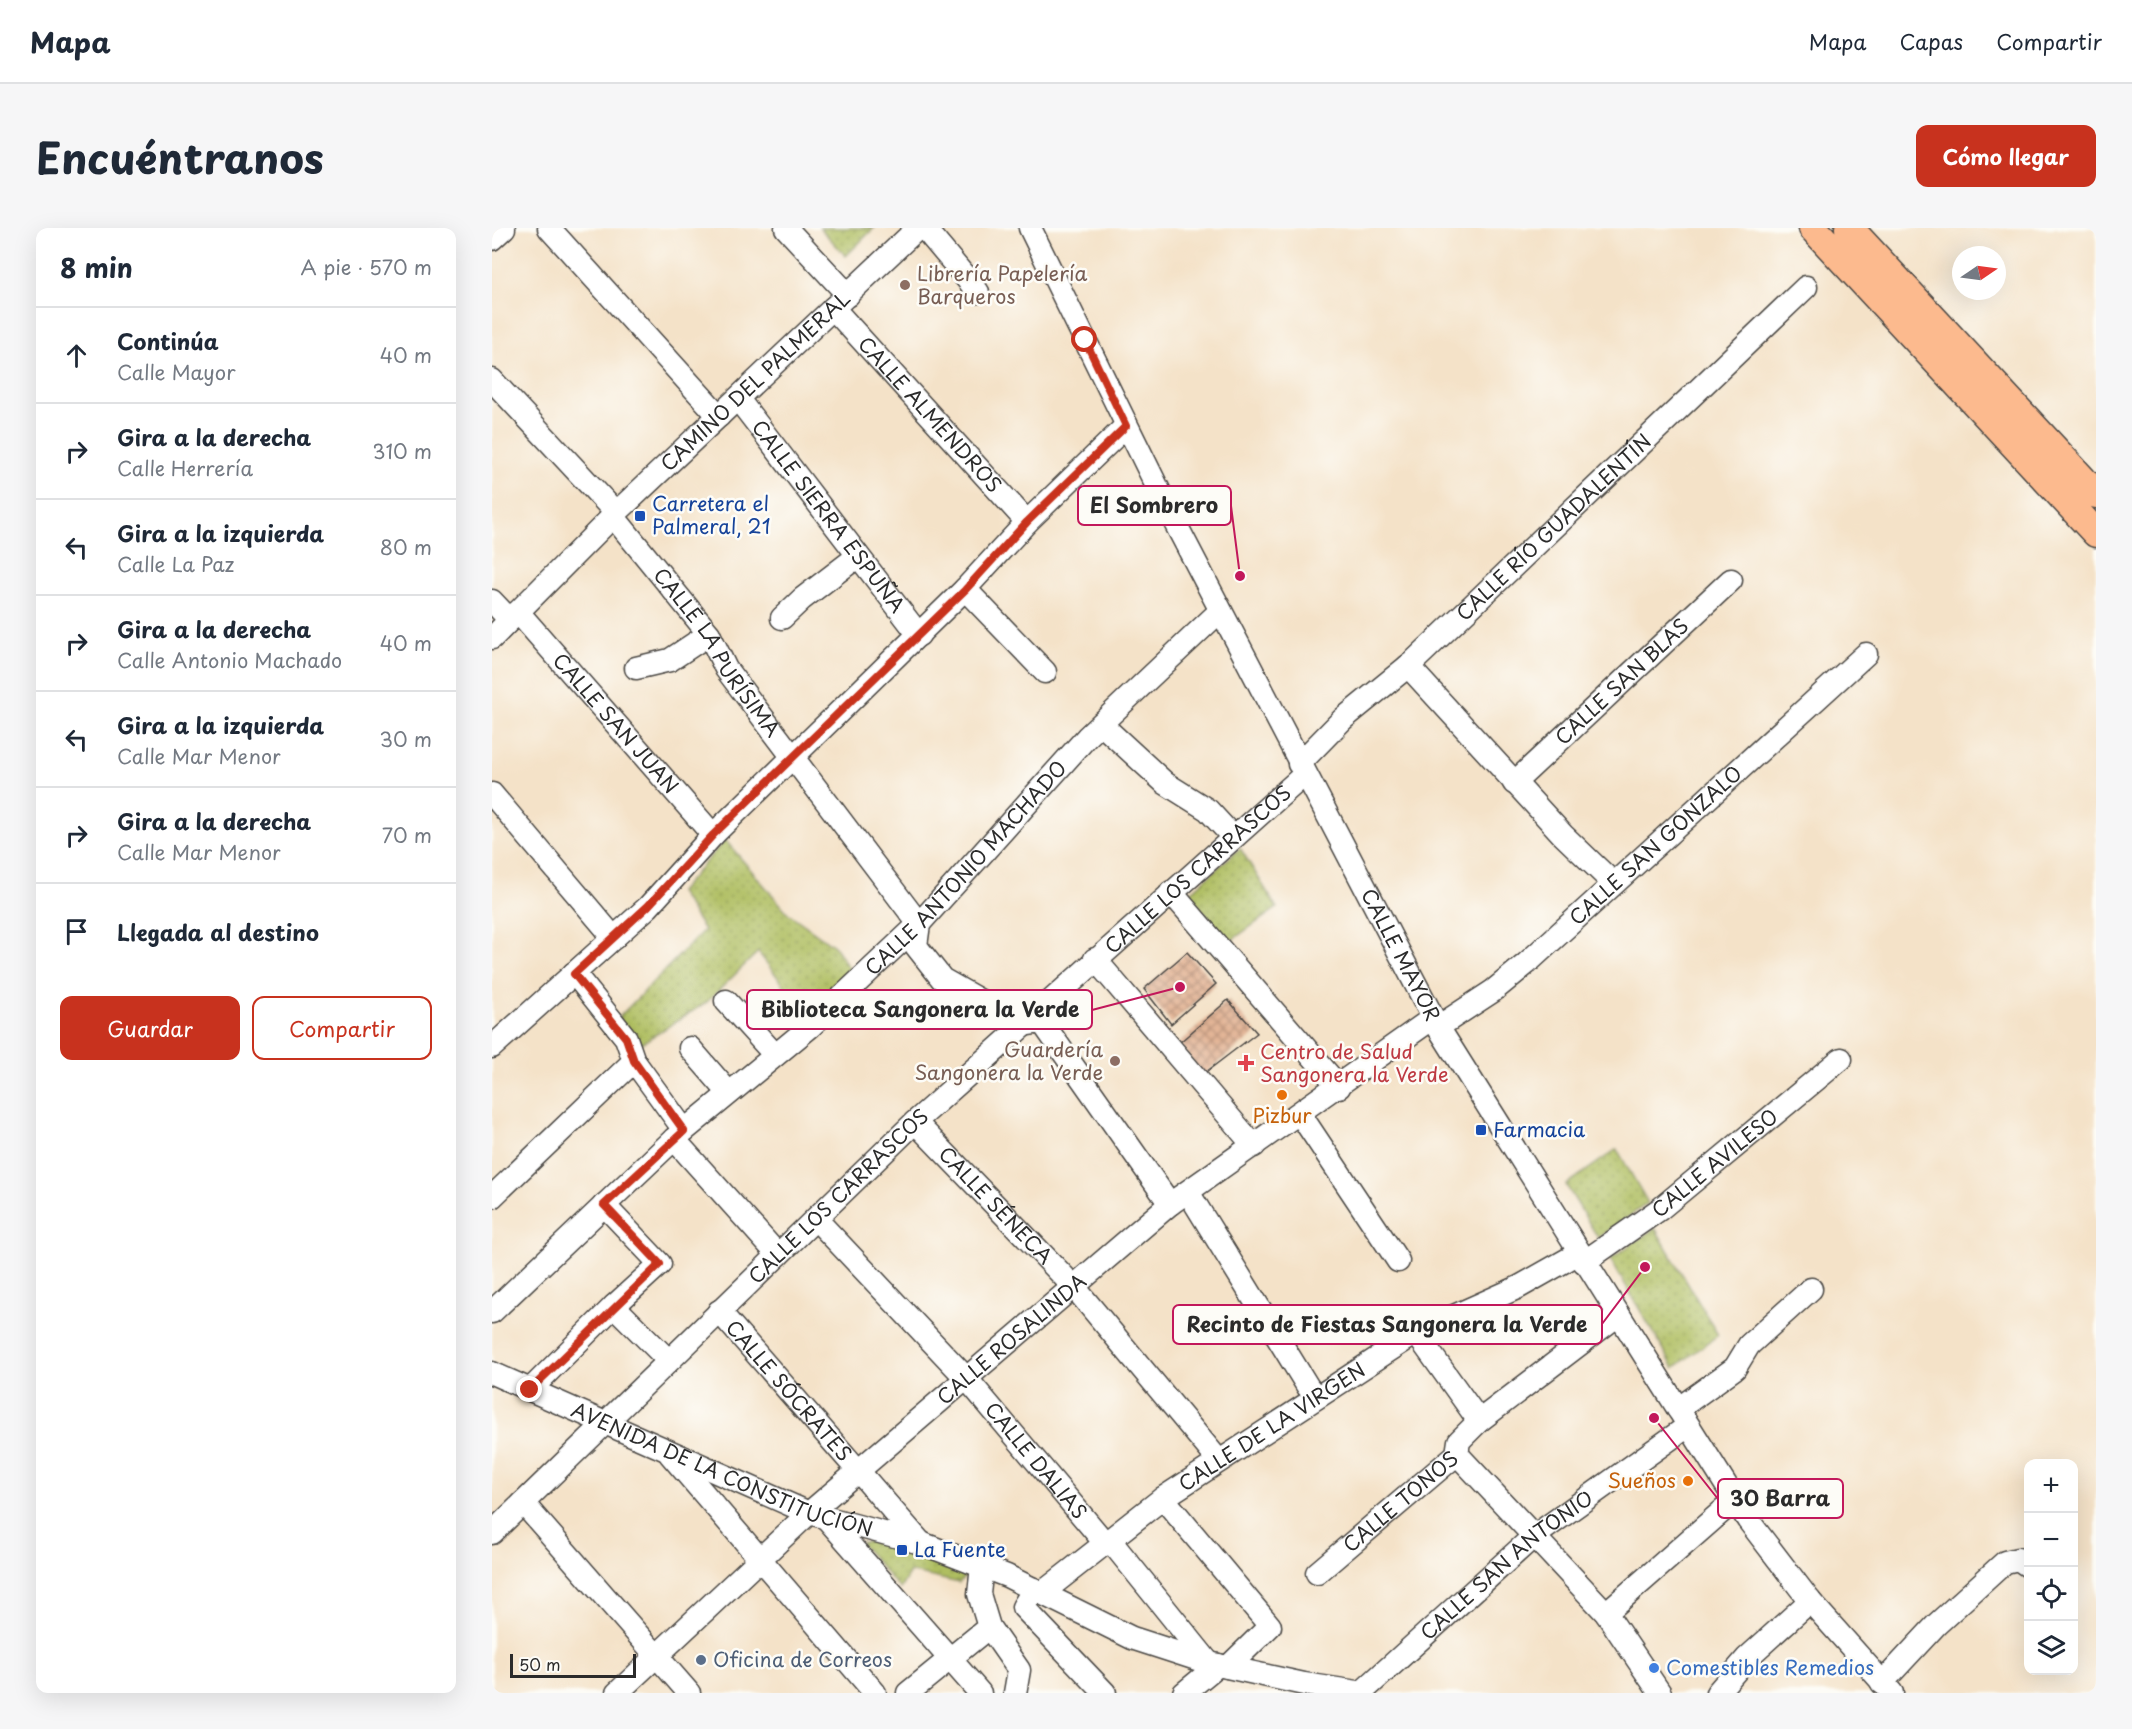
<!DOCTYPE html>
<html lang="es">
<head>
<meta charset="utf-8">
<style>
  :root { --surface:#fff; --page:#f6f6f7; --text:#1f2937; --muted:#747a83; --line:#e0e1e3; --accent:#c8321e }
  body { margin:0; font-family:"Playpen Sans",sans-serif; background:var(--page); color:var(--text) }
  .controls { position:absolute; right:18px; bottom:18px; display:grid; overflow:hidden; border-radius:12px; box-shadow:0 6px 24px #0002 }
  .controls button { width:54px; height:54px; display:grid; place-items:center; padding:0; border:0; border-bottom:2px solid var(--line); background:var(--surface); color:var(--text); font:30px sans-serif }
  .compass { position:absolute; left:1460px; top:18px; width:54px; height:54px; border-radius:50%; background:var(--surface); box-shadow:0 6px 24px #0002; rotate:77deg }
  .scale { position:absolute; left:18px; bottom:15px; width:126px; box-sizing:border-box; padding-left:6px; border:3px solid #2b2b2b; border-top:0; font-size:16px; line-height:21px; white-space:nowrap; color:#2b2b2b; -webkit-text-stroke:4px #fdfcf7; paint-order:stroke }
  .stop { position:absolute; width:18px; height:18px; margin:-14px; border:4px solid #c8321e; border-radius:50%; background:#fff }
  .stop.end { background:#c8321e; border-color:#fff; box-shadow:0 2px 6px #0008 }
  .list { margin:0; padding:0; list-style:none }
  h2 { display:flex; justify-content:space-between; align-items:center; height:78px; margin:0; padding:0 24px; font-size:26px }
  h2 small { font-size:20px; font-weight:400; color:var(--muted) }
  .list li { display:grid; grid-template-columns:39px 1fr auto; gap:18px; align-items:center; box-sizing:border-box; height:96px; padding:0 24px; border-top:2px solid var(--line) }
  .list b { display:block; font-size:22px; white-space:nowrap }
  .list p { margin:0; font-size:20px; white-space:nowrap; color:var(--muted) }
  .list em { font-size:20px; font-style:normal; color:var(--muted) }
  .actions { display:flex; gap:12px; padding:18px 24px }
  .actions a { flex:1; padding:14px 0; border:2px solid var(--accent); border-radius:12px; text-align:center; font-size:21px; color:var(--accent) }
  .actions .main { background:var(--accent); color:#fff }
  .icon { flex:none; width:33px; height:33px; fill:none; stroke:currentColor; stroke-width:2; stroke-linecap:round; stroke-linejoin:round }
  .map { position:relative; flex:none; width:1604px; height:1465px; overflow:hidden; border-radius:12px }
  header { display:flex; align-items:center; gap:36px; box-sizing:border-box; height:84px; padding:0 30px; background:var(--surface); border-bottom:2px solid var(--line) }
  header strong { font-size:28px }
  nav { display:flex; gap:33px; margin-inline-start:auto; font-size:21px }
  .intro { display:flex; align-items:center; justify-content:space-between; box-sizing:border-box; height:144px; padding:0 36px }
  h1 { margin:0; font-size:42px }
  .button { padding:15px 27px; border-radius:12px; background:var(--accent); color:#fff; font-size:21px; font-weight:700 }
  main { display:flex; gap:36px; padding:0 36px }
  aside { flex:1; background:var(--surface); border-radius:12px; box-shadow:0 6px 24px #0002 }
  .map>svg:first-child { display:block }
  .green { fill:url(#green-dots); stroke:#6d7446; stroke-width:1.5 }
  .building { fill:url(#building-cross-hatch) }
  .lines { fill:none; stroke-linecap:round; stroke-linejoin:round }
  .minor-casing { stroke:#494643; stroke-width:25 }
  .major-casing { stroke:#494643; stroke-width:31 }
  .minor { stroke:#fff; stroke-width:22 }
  .major { stroke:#fcba8e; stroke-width:28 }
  .route { stroke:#c8321e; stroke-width:8 }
  .education-dot { fill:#8d6e63; stroke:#fdfcf7; stroke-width:2 }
  .transit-dot { fill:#1a4fb4; stroke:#fdfcf7; stroke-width:2 }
  .health-dot { fill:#e0444e; stroke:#fdfcf7; stroke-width:2 }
  .food-dot { fill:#e8710a; stroke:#fdfcf7; stroke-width:2 }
  .service-dot { fill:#5c6f8a; stroke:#fdfcf7; stroke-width:2 }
  .shop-dot { fill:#3f7fe0; stroke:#fdfcf7; stroke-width:2 }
  .labels { text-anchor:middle; stroke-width:5; stroke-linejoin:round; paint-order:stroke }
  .education-label { font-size:20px; fill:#785e54; stroke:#fdfcf7; text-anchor:start }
  .street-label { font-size:20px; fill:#2b2b2b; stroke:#fdfcf7 }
  .transit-label { font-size:20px; fill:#164399; stroke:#fdfcf7; text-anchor:start }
  .health-label { font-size:20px; fill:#be3a42; stroke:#fdfcf7; text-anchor:start }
  .food-label { font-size:20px; fill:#c56008; stroke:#fdfcf7 }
  .service-label { font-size:20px; fill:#4e5e75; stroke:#fdfcf7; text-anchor:start }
  .shop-label { font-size:20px; fill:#366cbe; stroke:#fdfcf7; text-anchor:start }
  .leader { fill:none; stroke:#c2185b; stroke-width:2 }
  .callout-dot { fill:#c2185b; stroke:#fdfcf7; stroke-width:2 }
  .callout { fill:#fdfcf7; stroke:#c2185b; stroke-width:2 }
  .callout-label { font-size:21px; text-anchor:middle; font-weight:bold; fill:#2b2b2b }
</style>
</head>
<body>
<header>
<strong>Mapa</strong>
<nav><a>Mapa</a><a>Capas</a><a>Compartir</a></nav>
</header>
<div class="intro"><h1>Encuéntranos</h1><a class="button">Cómo llegar</a></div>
<main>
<aside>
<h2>8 min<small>A pie · 570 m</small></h2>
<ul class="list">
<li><svg class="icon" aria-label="ahead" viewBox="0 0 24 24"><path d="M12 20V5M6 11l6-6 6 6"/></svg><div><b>Continúa</b><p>Calle Mayor</p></div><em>40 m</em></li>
<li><svg class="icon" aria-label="right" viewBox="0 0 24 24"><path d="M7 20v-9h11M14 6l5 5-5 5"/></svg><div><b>Gira a la derecha</b><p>Calle Herrería</p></div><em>310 m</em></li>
<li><svg class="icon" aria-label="left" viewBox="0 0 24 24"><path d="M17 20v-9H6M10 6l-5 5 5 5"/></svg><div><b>Gira a la izquierda</b><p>Calle La Paz</p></div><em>80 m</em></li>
<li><svg class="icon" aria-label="right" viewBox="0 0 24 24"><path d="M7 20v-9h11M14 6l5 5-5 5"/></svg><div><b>Gira a la derecha</b><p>Calle Antonio Machado</p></div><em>40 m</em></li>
<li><svg class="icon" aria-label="left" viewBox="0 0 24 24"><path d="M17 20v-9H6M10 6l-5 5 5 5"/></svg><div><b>Gira a la izquierda</b><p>Calle Mar Menor</p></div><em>30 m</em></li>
<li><svg class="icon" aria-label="right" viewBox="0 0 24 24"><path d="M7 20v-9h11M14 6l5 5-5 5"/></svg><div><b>Gira a la derecha</b><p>Calle Mar Menor</p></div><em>70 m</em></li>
<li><svg class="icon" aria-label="arrive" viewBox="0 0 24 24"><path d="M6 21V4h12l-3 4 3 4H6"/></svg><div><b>Llegada al destino</b></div></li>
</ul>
<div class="actions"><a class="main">Guardar</a><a>Compartir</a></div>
</aside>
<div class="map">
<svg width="1604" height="1465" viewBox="0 0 1604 1465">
  <defs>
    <pattern id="green-dots" width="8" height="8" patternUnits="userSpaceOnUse" patternTransform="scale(1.5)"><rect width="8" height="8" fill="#afbe61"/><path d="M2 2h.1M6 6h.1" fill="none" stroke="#8f9b50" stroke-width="1.8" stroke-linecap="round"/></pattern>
    <pattern id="building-cross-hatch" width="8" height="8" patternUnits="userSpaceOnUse" patternTransform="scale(1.5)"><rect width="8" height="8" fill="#e3b597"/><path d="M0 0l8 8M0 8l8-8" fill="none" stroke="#b8937b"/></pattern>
  </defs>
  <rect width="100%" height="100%" fill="#fdfcf7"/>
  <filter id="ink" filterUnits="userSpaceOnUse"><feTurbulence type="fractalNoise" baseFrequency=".0167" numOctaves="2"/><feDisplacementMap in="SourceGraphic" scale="12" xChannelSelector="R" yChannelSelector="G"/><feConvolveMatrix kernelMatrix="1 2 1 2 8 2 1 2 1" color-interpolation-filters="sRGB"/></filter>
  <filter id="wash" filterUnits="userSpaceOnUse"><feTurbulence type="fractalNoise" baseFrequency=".008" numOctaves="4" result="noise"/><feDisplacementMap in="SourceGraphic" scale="24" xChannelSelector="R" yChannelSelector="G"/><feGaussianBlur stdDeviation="1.35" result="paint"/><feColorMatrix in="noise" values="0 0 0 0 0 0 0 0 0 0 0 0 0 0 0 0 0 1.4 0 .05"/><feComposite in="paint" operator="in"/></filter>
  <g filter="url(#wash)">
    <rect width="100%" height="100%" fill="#f4e2c8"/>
    <path class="green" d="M328,0H382L354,28Z
      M233,612L296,685L342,718L357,741L314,785L266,724L215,774L147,817L126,790L212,702L187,664Z
      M748,620L785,680L737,714L697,666Z
      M1125,921L1156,975L1106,1010L1074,957Z
      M1163,1000L1226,1107L1182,1140L1118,1031Z
      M380,1312L432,1325L479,1342L467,1355L418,1344L408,1361L368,1315Z"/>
    <g id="blocks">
      <path class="building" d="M695,724L724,756L679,796L652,761Z
        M736,772L765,805L710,847L687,815Z"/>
    </g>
  </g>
  <g filter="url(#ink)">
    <use href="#blocks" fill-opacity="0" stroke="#494643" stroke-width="1.5"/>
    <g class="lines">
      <defs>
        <g id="minor">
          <path d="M57,0L227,188"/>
          <path d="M294,0L356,67"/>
          <path d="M432,0L486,64"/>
          <path id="s1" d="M538,0L679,287L946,799L1256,1292L1318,1373L1400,1465"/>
          <path d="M0,11L12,0"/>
          <path id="s2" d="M341,80L535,294"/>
          <path d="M0,152L124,285"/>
          <path id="s3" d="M246,171L427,407"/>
          <path id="s4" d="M121,288L217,406L234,441L427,696L424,718L450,751L531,797L550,794L678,976"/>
          <path d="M473,361L553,444"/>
          <path d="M0,373L18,392"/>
          <path id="s5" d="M26,384L221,607"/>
          <path d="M290,390L310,371L366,328"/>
          <path id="s6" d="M0,410L124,285L426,0"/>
          <path d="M916,438L1071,607L1121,655"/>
          <path d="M144,440L178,432L217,406"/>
          <path d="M609,496L673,555L716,582L741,609"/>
          <path id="s7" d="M807,536L851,491L921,434L1314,59"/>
          <path id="s8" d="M1022,555L1239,352"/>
          <path d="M0,566L122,710"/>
          <path d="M679,664L847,859"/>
          <path d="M603,731L762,918"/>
          <path d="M82,745L134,810L142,833L192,902"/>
          <path d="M234,773L283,827"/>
          <path id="s9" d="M946,799L1001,763L1034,736L1374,426"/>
          <path d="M0,819L156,679L221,607L473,361L535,294L634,198"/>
          <path d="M198,820L237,865"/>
          <path d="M808,886L906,1033"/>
          <path id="s10" d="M423,894L583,1060L727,1233"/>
          <path d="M182,911L286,1027"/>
          <path d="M696,964L816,1159L825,1169"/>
          <path d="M0,969L142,833"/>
          <path d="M112,977L168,1036L122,1078"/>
          <path id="s11" d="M324,991L475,1151L613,1315"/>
          <path id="s12" d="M1092,1034L1168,981L1349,831"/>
          <path id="s13" d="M227,1083L429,1315"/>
          <path id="s14" d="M0,1084L182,911L319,798L427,696L595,509L728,383"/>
          <path d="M924,1105L987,1193"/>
          <path id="s15" d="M0,1145L317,1285L429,1315L515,1348L640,1410L717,1435L812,1456L872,1465"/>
          <path d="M38,1162L122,1078L176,1132"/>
          <path d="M1186,1181L1243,1140L1257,1117L1319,1061"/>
          <path d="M178,1226L383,1465"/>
          <path d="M965,1226L1114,1385L1168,1465"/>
          <path d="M671,1270L778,1398L736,1439"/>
          <path d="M31,1275L197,1465"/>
          <path d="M335,1291L488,1465"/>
          <path id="s16" d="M0,1305L423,894L812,547"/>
          <path d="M617,1311L717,1435"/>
          <path id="s17" d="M825,1345L965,1226L967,1213L987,1193L1126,1087"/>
          <path d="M542,1361L531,1379L613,1465"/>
          <path id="s18" d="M550,1365L671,1270L924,1105L1027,1059L1087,1025"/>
          <path d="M1114,1385L1243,1272"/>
          <path d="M497,1399L527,1442L523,1465"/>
          <path d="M1390,1455L1445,1396L1513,1334L1526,1331L1536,1338"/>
          <path id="s19" d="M125,1465L317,1285L678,976L941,790"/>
          <path d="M416,1465L497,1399L487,1366L490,1338"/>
          <path d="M692,1465L726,1437"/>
          <path id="s20" d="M869,1465L1041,1309L1196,1198"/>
          <path d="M1225,1465L1255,1430L1318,1373"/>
        </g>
        <path id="major" d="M1321,0L1604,305
          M1357,0L1604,266"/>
      </defs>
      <use href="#minor" class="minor-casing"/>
      <use href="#major" class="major-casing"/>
      <use href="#minor" class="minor"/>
      <use href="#major" class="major"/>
    </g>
  </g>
  <g class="lines" filter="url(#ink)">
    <path class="route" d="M38,1162L168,1036L112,977L192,903L142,833L134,810L82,746L156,678L221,607L473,362L535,294L634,198L593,112"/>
  </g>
  <g class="education-dot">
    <circle cx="413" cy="57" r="6"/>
    <circle cx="623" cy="833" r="6"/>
  </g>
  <g class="transit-dot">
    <rect x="142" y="282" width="12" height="12" rx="3"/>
    <rect x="983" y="896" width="12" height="12" rx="3"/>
    <rect x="404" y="1316" width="12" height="12" rx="3"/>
  </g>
  <path class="health-dot" d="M751 826h6v6h6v6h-6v6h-6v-6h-6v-6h6z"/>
  <g class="food-dot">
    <circle cx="790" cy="867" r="6"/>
    <circle cx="1196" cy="1253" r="6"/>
  </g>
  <circle class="service-dot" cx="209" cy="1432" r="6"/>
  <circle class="shop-dot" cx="1162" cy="1440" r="6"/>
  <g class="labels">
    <g class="education-label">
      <text x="425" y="53">Librería Papelería<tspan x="425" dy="23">Barqueros</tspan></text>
      <text x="611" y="829" text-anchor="end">Guardería<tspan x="611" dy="23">Sangonera la Verde</tspan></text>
    </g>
    <g class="street-label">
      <text dy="7" stroke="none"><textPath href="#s6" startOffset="368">CAMINO DEL PALMERAL</textPath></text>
      <text dy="7" stroke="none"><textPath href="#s2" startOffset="144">CALLE ALMENDROS</textPath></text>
      <text dy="7" stroke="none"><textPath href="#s3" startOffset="148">CALLE SIERRA ESPUÑA</textPath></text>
      <text dy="7" stroke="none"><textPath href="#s7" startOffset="348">CALLE RÍO GUADALENTÍN</textPath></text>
      <text dy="7" stroke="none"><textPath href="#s4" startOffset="172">CALLE LA PURÍSIMA</textPath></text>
      <text dy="7" stroke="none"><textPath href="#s8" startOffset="148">CALLE SAN BLAS</textPath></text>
      <text dy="7" stroke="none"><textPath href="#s5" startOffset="148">CALLE SAN JUAN</textPath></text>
      <text dy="7" stroke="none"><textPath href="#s9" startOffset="284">CALLE SAN GONZALO</textPath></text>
      <text dy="7" stroke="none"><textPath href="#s14" startOffset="650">CALLE ANTONIO MACHADO</textPath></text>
      <text dy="7" stroke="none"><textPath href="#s16" startOffset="969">CALLE LOS CARRASCOS</textPath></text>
      <text dy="7" stroke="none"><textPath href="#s1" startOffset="816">CALLE MAYOR</textPath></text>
      <text dy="7" stroke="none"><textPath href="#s12" startOffset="164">CALLE AVILESO</textPath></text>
      <text dy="7" stroke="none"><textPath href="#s16" startOffset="483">CALLE LOS CARRASCOS</textPath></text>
      <text dy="7" stroke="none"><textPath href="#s10" startOffset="116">CALLE SÉNECA</textPath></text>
      <text dy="7" stroke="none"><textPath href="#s19" startOffset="530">CALLE ROSALINDA</textPath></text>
      <text dy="7" stroke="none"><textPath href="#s13" startOffset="106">CALLE SÓCRATES</textPath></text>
      <text dy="7" stroke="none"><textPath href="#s18" startOffset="284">CALLE DE LA VIRGEN</textPath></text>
      <text dy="7" stroke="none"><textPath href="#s11" startOffset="327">CALLE DALIAS</textPath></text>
      <text dy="7" stroke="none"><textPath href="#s15" startOffset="250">AVENIDA DE LA CONSTITUCIÓN</textPath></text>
      <text dy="7" stroke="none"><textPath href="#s17" startOffset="110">CALLE TONOS</textPath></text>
      <text dy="7" stroke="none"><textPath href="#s20" startOffset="194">CALLE SAN ANTONIO</textPath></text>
    </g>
    <g class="transit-label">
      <text x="160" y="283">Carretera el<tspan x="160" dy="23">Palmeral, 21</tspan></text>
      <text x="1001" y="909">Farmacia</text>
      <text x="422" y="1329">La Fuente</text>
    </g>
    <g class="health-label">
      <text x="768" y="831">Centro de Salud<tspan x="768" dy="23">Sangonera la Verde</tspan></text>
    </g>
    <g class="food-label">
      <text x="790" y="895">Pizbur</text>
      <text x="1184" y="1260" text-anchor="end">Sueños</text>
    </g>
    <g class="service-label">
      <text x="221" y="1439">Oficina de Correos</text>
    </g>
    <g class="shop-label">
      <text x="1174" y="1447">Comestibles Remedios</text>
    </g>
  </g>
  <path class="leader" d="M748 348L739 278M688 759L600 782M1153 1039L1110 1096M1162 1190L1226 1271"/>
  <g class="callout-dot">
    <circle cx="748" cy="348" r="6"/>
    <circle cx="688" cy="759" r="6"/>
    <circle cx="1153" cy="1039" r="6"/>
    <circle cx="1162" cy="1190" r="6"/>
  </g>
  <g class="callout">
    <rect x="586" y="258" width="153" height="39" rx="6"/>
    <rect x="255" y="762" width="345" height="39" rx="6"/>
    <rect x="681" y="1077" width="429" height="39" rx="6"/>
    <rect x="1226" y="1251" width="125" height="39" rx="6"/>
  </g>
  <g class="callout-label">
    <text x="662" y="285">El Sombrero</text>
    <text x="428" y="789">Biblioteca Sangonera la Verde</text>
    <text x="895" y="1104">Recinto de Fiestas Sangonera la Verde</text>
    <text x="1288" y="1278">30 Barra</text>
  </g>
</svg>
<div class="controls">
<button>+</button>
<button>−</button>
<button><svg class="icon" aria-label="locate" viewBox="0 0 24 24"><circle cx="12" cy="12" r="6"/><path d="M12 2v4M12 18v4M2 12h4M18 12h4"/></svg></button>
<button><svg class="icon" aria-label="layers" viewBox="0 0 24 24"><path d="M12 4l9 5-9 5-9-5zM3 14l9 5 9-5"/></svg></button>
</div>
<svg class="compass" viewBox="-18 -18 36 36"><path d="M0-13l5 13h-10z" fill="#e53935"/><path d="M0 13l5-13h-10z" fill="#747a83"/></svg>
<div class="scale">50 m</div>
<div class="stop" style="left:593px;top:112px"></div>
<div class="stop end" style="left:38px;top:1162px"></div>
</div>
</main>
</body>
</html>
